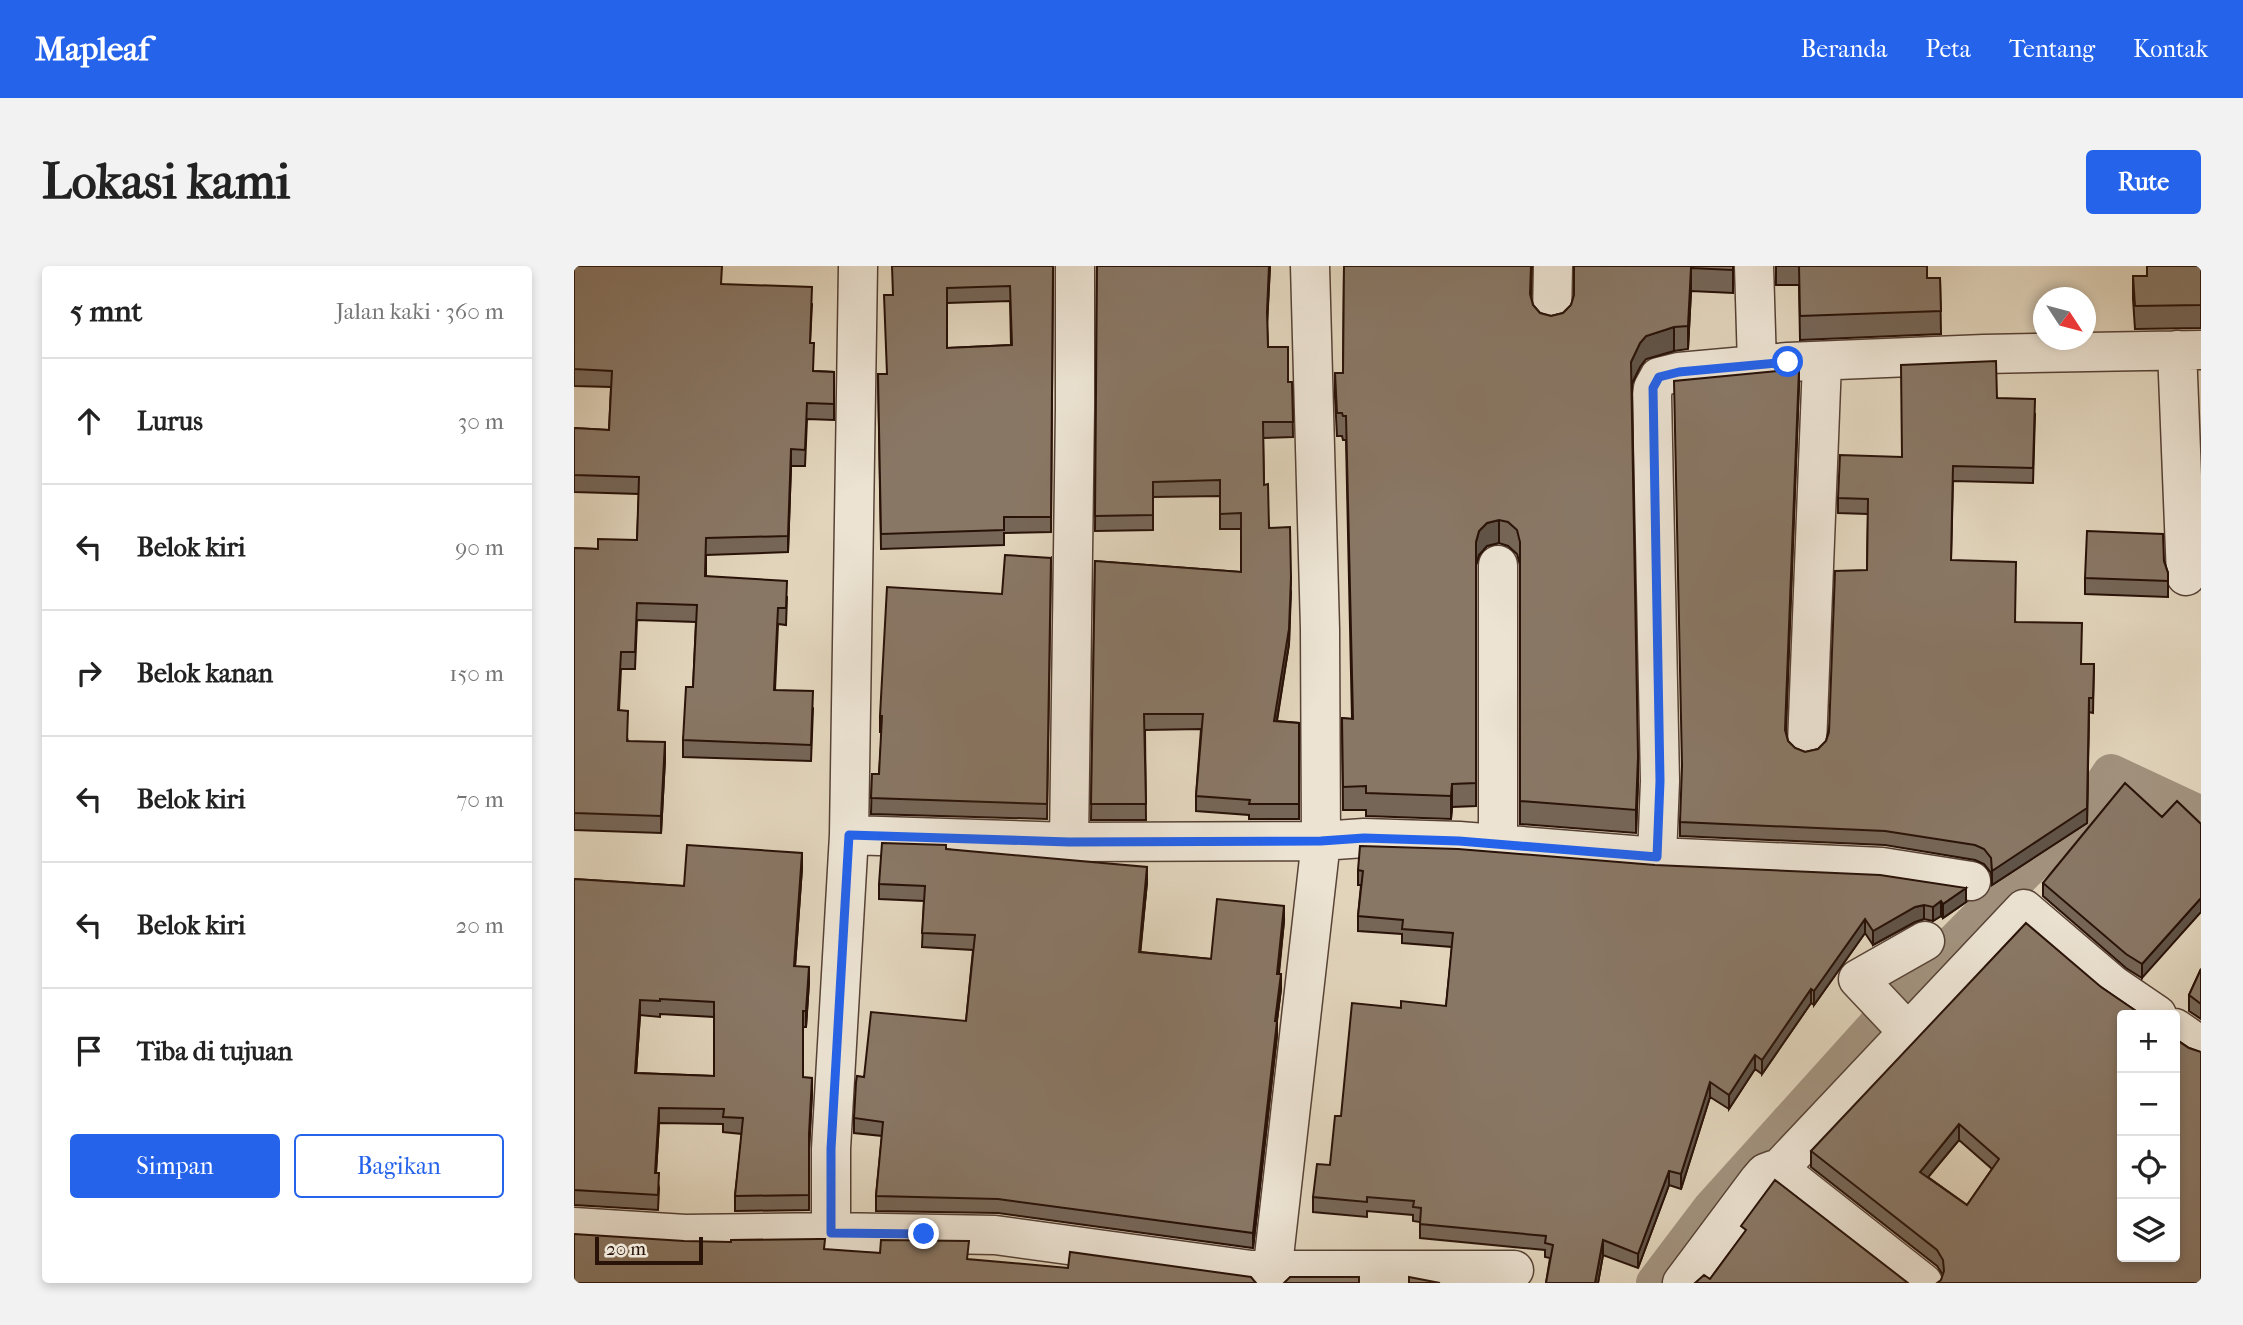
<!DOCTYPE html>
<html lang="id">
<head>
<meta charset="utf-8">
<style>
  :root { --surface:#fff; --page:#f2f2f2; --text:#222; --muted:#767676; --line:#e0e0e0; --accent:#2563eb }
  body { margin:0; font-family:"IM FELL French Canon",serif; background:var(--page); color:var(--text) }
  .controls { position:absolute; right:21px; bottom:21px; display:grid; overflow:hidden; border-radius:7px; box-shadow:0 4px 10px #0003 }
  .controls button { width:63px; height:63px; display:grid; place-items:center; padding:0; border:0; border-bottom:2px solid var(--line); background:var(--surface); color:var(--text); font:35px sans-serif }
  .compass { position:absolute; left:1459px; top:21px; width:63px; height:63px; border-radius:50%; background:var(--surface); box-shadow:0 4px 10px #0003; rotate:126deg }
  .scale { position:absolute; left:21px; bottom:18px; width:108px; box-sizing:border-box; padding-left:7px; border:4px solid #291208; border-top:0; font-size:19px; line-height:24px; white-space:nowrap; color:#291208; -webkit-text-stroke:5px #ece3d3; paint-order:stroke }
  .stop { position:absolute; width:21px; height:21px; margin:-16px; border:5px solid #2563eb; border-radius:50%; background:#fff }
  .stop.end { background:#2563eb; border-color:#fff; box-shadow:0 2px 7px #0008 }
  .list { margin:0; padding:0; list-style:none }
  h2 { display:flex; justify-content:space-between; align-items:center; height:91px; margin:0; padding:0 28px; font-size:30px }
  h2 small { font-size:23px; font-weight:400; color:var(--muted) }
  .list li { display:grid; grid-template-columns:46px 1fr auto; gap:21px; align-items:center; box-sizing:border-box; height:126px; padding:0 28px; border-top:2px solid var(--line) }
  .list b { display:block; font-size:26px; white-space:nowrap }
  .list em { font-size:23px; font-style:normal; color:var(--muted) }
  .actions { display:flex; gap:14px; padding:21px 28px }
  .actions a { flex:1; padding:16px 0; border:2px solid var(--accent); border-radius:7px; text-align:center; font-size:24px; color:var(--accent) }
  .actions .main { background:var(--accent); color:#fff }
  .icon { flex:none; width:38px; height:38px; fill:none; stroke:currentColor; stroke-width:2; stroke-linecap:round; stroke-linejoin:round }
  .map { position:relative; flex:none; width:1627px; height:1017px; overflow:hidden; border-radius:7px }
  header { display:flex; align-items:center; gap:42px; box-sizing:border-box; height:98px; padding:0 35px; background:var(--accent); color:#fff }
  header strong { font-size:33px }
  nav { display:flex; gap:38px; margin-inline-start:auto; font-size:24px }
  .intro { display:flex; align-items:center; justify-content:space-between; box-sizing:border-box; height:168px; padding:0 42px }
  h1 { margin:0; font-size:49px }
  .button { padding:18px 32px; border-radius:7px; background:var(--accent); color:#fff; font-size:24px; font-weight:700 }
  main { display:flex; gap:42px; padding:0 42px }
  aside { flex:1; background:var(--surface); border-radius:7px; box-shadow:0 4px 10px #0003 }
  .map>svg:first-child { display:block }
  .lines { fill:none; stroke-linecap:round; stroke-linejoin:round }
  .canal { stroke:#a2927e; stroke-width:38 }
  .minor-casing { stroke:#574235; stroke-width:41 }
  .minor { stroke:#ece3d3; stroke-width:38 }
  .wall { fill:#766657; stroke:#291208; stroke-width:2; fill-rule:evenodd }
  .shaded-wall { fill:#605347; stroke:#291208; stroke-width:2 }
  .building { fill:#897765; stroke:#291208; stroke-width:2; fill-rule:evenodd }
  .route { stroke:#2563eb; stroke-width:9 }
</style>
</head>
<body>
<header>
<strong>Mapleaf</strong>
<nav><a>Beranda</a><a>Peta</a><a>Tentang</a><a>Kontak</a></nav>
</header>
<div class="intro"><h1>Lokasi kami</h1><a class="button">Rute</a></div>
<main>
<aside>
<h2>5 mnt<small>Jalan kaki · 360 m</small></h2>
<ul class="list">
<li><svg class="icon" aria-label="ahead" viewBox="0 0 24 24"><path d="M12 20V5M6 11l6-6 6 6"/></svg><div><b>Lurus</b></div><em>30 m</em></li>
<li><svg class="icon" aria-label="left" viewBox="0 0 24 24"><path d="M17 20v-9H6M10 6l-5 5 5 5"/></svg><div><b>Belok kiri</b></div><em>90 m</em></li>
<li><svg class="icon" aria-label="right" viewBox="0 0 24 24"><path d="M7 20v-9h11M14 6l5 5-5 5"/></svg><div><b>Belok kanan</b></div><em>150 m</em></li>
<li><svg class="icon" aria-label="left" viewBox="0 0 24 24"><path d="M17 20v-9H6M10 6l-5 5 5 5"/></svg><div><b>Belok kiri</b></div><em>70 m</em></li>
<li><svg class="icon" aria-label="left" viewBox="0 0 24 24"><path d="M17 20v-9H6M10 6l-5 5 5 5"/></svg><div><b>Belok kiri</b></div><em>20 m</em></li>
<li><svg class="icon" aria-label="arrive" viewBox="0 0 24 24"><path d="M6 21V4h12l-3 4 3 4H6"/></svg><div><b>Tiba di tujuan</b></div></li>
</ul>
<div class="actions"><a class="main">Simpan</a><a>Bagikan</a></div>
</aside>
<div class="map">
<svg width="1627" height="1017" viewBox="0 0 1627 1017">
  <rect width="100%" height="100%" fill="#e1d4bb"/>
  <filter id="stains"><feTurbulence type="fractalNoise" baseFrequency=".00286" numOctaves="4"/><feColorMatrix values="0 0 0 0 .2 0 0 0 0 .09 0 0 0 0 .02 0 0 0 .5 -.17"/></filter>
  <radialGradient id="worn" r=".72"><stop offset=".6" stop-color="#630" stop-opacity="0"/><stop offset="1" stop-color="#630" stop-opacity=".3"/></radialGradient>
  <g class="lines">
    <path class="canal" d="M1081,1017L1137,943L1348,709L1513,543L1537,507L1627,549"/>
    <defs>
      <path id="minor" d="M1180,0L1183,99
        M978,52L979,0
        M1603,84L1612,310
        M1233,479L1248,96
        M275,569L495,576L747,575L790,572L885,575L1083,591L1308,601L1397,615
        M495,576L501,142V0
        M924,578V299
        M1083,591L1086,515L1078,129L1079,122L1085,111L1105,106L1214,96L1410,88L1627,84
        M1601,762L1627,780
        M1334,766L1284,713L1351,675
        M1203,905L1450,643L1539,719L1583,749
        M0,961L111,968L257,966L421,969L677,1004H940
        M257,966V883L275,569L284,0
        M697,1017L747,575L746,363L736,0
        M1108,1017L1185,914L1191,907L1199,904L1217,913L1349,1017"/>
    </defs>
    <use href="#minor" class="minor-casing"/>
    <use href="#minor" class="minor"/>
  </g>
  <path class="wall" d="M0,0L147,18L238,38L236,77L239,105L260,106V154L233,153L231,200H217L214,286L132,289V310L213,331L212,359L204,358L201,424L239,442L237,495L109,491V474L119,421L122,356L63,354L61,403H47L45,444L54,475L91,493L87,567L0,564V282L24,283L63,274L65,228L0,226V162L35,164L37,121L0,120Z
    M479,0L477,266L430,267V279L307,283L304,108H313L318,29ZM436,35L437,79L373,82V37Z
    M523,0H696L693,56L694,81L714,116H718L719,171L689,172L690,219L695,262L717,326L715,378L703,455L725,457V553H675V549L622,545V530L627,463L571,464L572,554H517L521,295L667,306V263H646V230L579,231V264L521,265Z
    M770,0H958L957,31L959,39L966,47L977,50L989,47L997,39L1000,29V0H1159V27L1117,25L1114,83L1100,85L1072,93L1066,101L1058,118L1064,515L1062,567L946,558V299L943,288L934,280L925,277L913,280L905,289L902,299V540L878,541L877,553L792,550V544H769L768,452L778,453L772,174H769L768,170H763L761,131V107H769Z
    M1202,0H1353V12H1366L1367,68L1226,74L1225,19H1202Z
    M1627,0V62L1561,63L1559,33V10H1573Z
    M1225,117L1212,466L1214,475L1221,482L1231,486L1244,483L1252,475L1293,304L1294,248L1264,247V232L1328,191L1423,132L1461,148L1459,217L1379,215L1377,294L1442,356L1508,398H1520L1519,447L1515,446L1513,557L1418,619L1417,607L1410,598L1401,594L1311,579L1106,570V556Z
    M477,292L473,553L297,548L298,508H305L308,466H306V450Z
    M1590,295L1594,307V331L1511,328V312Z
    M1588,551L1568,712L1552,702L1469,630V617Z
    M372,583L573,616L566,686L637,693L710,655L705,708L707,723L703,755V769L679,982L424,947L302,945V930L308,870L280,867V852L290,811L392,755L399,684L348,681L350,635L305,633V618Z
    M228,602L221,700L235,716L232,761H229V811L238,827L235,883V944L161,945V930L168,868L149,866V858L85,857L82,907L85,922L84,944L0,939V613L110,620ZM86,748L140,751V810L62,807L66,749L86,751Z
    M784,604L1392,636L1369,652L1367,650L1359,655L1350,653L1341,656L1299,679L1291,667L1240,739L1237,737L1188,808L1181,803L1155,843L1136,831L1107,923L1095,919L1064,1002L1029,989L1024,1017H972L976,992L971,991V984L846,972V956L839,955V949L793,945V951L739,946V931L756,899L767,850L827,742L872,740L878,681L828,677V668L784,665V650L787,619H784Z
    M1627,703V753L1615,745V729Z
    M1527,721L1615,782L1626,786L1367,1014L1369,1009L1363,1000L1237,901V885ZM1385,874L1418,903L1393,939L1354,911Z"/>
  <path class="shaded-wall" d="M695,0H696L693,61V46Z
    M1117,2V25L1114,83V60Z
    M1100,61V85L1072,93L1066,101L1057,119V96L1066,77L1072,70Z
    M1225,103V117L1211,478V464Z
    M217,183V200L214,286V270Z
    M925,254V277L913,280L905,289L902,299V276L905,265L913,257Z
    M717,311L715,378L700,471V455Z
    M1515,432L1513,557L1418,619V605Z
    M91,476V493L87,567V550Z
    M1064,491V515L1062,567V544Z
    M878,518V541L877,553V530Z
    M228,587V602L220,715V700Z
    M573,601V616L565,701V686Z
    M1392,622V636L1369,652V638Z
    M1627,632V646L1568,712V698Z
    M1367,635V650L1359,655V641Z
    M1350,639V653L1341,656L1299,679V665L1341,641Z
    M710,640V655L703,722V708Z
    M1291,653V667L1240,739V725Z
    M235,701V716L232,761V745Z
    M707,708V723L701,769V755Z
    M1237,723V737L1188,808V794Z
    M66,734V749L61,822V807Z
    M703,755V769L679,982V967Z
    M1181,789V803L1155,843V829Z
    M238,812V827L235,883V868Z
    M1136,816V831L1107,923V908Z
    M85,842V857L81,922V907Z
    M1385,858V874L1346,921V906Z
    M1095,905V919L1064,1002V988Z
    M1029,974V989L1024,1017H1021Z"/>
  <path class="building" d="M0,0H148L147,18L238,21L236,77H240L239,105L260,106V138L233,137L231,184L217,183L214,270L132,272L131,310L213,315L212,342H204L200,424L239,425L237,479L109,474L112,421H119L123,339L63,337L61,386H47L44,444L54,445L53,475L91,476L87,550L0,547V282L24,283V273L63,274L65,211L0,209V162L35,164L38,105L0,103Z
    M318,0H479L477,251H430V264L307,268L304,108H313L310,29H319ZM436,20L438,79L373,82V22Z
    M523,0H695L693,46L694,81H714V116H718L719,156H689L690,219L694,218L695,262L716,261L717,311L715,363L700,455L725,457V538H675L676,534L622,530L629,448H570L572,538H517L521,295L667,306V247L646,248V214L579,216V249L521,250Z
    M770,0H957L956,28L959,39L966,47L977,50L989,47L997,39L1000,29V0H1159V4L1117,2L1114,60L1100,61L1072,70L1066,77L1057,96L1064,491L1062,544L946,535V276L943,264L934,256L925,254L913,257L905,265L902,276V517L878,518L877,530L792,527V520L769,521L768,452L779,453L772,150H769L768,147H763L761,107H769Z
    M1225,0H1353V12H1366L1367,45L1226,50Z
    M1573,0H1627V39L1561,40L1559,10H1573Z
    M1422,95L1423,132L1461,133L1459,202L1379,200L1377,294L1442,296L1441,356L1508,357L1507,398H1520L1519,432H1515L1513,542L1418,605L1417,592L1410,583L1401,579L1311,565L1106,556L1108,500L1100,115L1225,103L1211,464L1214,475L1221,482L1231,486L1244,483L1252,475L1255,466L1261,305L1293,304L1294,233L1264,232L1266,189L1328,191L1327,99Z
    M1513,265L1589,268L1590,295L1594,307V315L1511,312Z
    M431,289L477,292L473,538L297,532L298,508H305L308,450H306L313,321L428,328Z
    M1551,517L1588,551L1603,535L1627,558V632L1568,698L1552,688L1469,617Z
    M308,577L372,579V583L573,601L565,686L637,693L643,633L710,640L703,708H707L701,755H703L679,967L424,933L302,930L309,856L280,852L282,816L283,810L290,811L297,746L392,755L401,669L348,667L351,620L305,618Z
    M113,579L228,587L220,700L235,701L232,745H229V811L238,812L235,868V929L161,930L169,852L149,851L150,843L85,842L81,907H85L84,929L0,924V613L110,620ZM86,733L140,736V810L61,807L66,734L86,735Z
    M786,580L884,583L1081,599L1306,609L1392,622L1369,638L1367,635L1359,641L1350,639L1341,641L1299,665L1291,653L1240,725L1237,723L1188,794L1181,789L1155,829L1136,816L1107,908L1095,905L1064,988L1029,974L1021,1017H972L979,979L971,977L972,970L846,958L847,942L839,941L840,935L793,931V936L739,931L743,898L756,899L761,850H767L778,737L827,742V735L872,740L879,667L828,663L829,654L784,650L789,605L784,604Z
    M1452,657L1527,721L1568,749H1548V991H1601V773L1615,782L1627,786V1017H1363L1367,1014L1370,1005L1369,994L1363,984L1237,885ZM1385,858L1425,893L1393,939L1346,906Z
    M1627,703V738L1615,729Z
    M1201,914L1334,1017H1121L1130,1009L1136,1013L1172,964L1167,960Z
    M0,968L110,975L157,976V974L245,973H251L250,983L306,987L307,974L395,975L393,993L494,1002L496,986L677,1011L682,1017H0Z
    M716,1011H785V1017H710Z
    M835,1011L866,1017H835Z"/>
  <g class="lines">
    <path class="route" d="M350,968L257,967V883L275,569L495,576L747,575L790,572L885,575L1083,591L1086,515L1079,122L1085,111L1105,106L1214,96"/>
  </g>
  <rect width="100%" height="100%" filter="url(#stains)"/>
  <rect width="100%" height="100%" fill="url(#worn)"/>
</svg>
<div class="controls">
<button>+</button>
<button>−</button>
<button><svg class="icon" aria-label="locate" viewBox="0 0 24 24"><circle cx="12" cy="12" r="6"/><path d="M12 2v4M12 18v4M2 12h4M18 12h4"/></svg></button>
<button><svg class="icon" aria-label="layers" viewBox="0 0 24 24"><path d="M12 4l9 5-9 5-9-5zM3 14l9 5 9-5"/></svg></button>
</div>
<svg class="compass" viewBox="-18 -18 36 36"><path d="M0-13l5 13h-10z" fill="#e53935"/><path d="M0 13l5-13h-10z" fill="#767676"/></svg>
<div class="scale">20 m</div>
<div class="stop" style="left:1214px;top:96px"></div>
<div class="stop end" style="left:350px;top:968px"></div>
</div>
</main>
</body>
</html>
